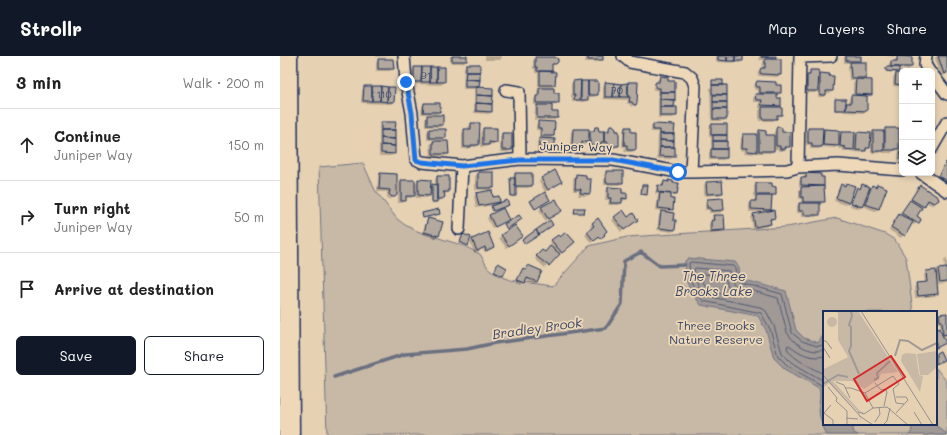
<!DOCTYPE html>
<html lang="en">
<head>
<meta charset="utf-8">
<style>
  :root { --surface:#fff; --page:#f2f2f2; --text:#222; --muted:#767676; --line:#e0e0e0; --accent:#111827 }
  body { margin:0; font-family:Mali,sans-serif; background:var(--page); color:var(--text) }
  .controls { position:absolute; right:12px; top:12px; display:grid; overflow:hidden; border-radius:6px; box-shadow:0 2px 6px #0003 }
  .controls button { width:36px; height:36px; display:grid; place-items:center; padding:0; border:0; border-bottom:1px solid var(--line); background:var(--surface); color:var(--text); font:20px sans-serif }
  .stop { position:absolute; width:12px; height:12px; margin:-9px; border:3px solid #1a73e8; border-radius:50%; background:#fff }
  .stop.end { background:#1a73e8; border-color:#fff; box-shadow:0 1px 4px #0008 }
  .list { margin:0; padding:0; list-style:none }
  h2 { display:flex; justify-content:space-between; align-items:center; height:52px; margin:0; padding:0 16px; font-size:17px }
  h2 small { font-size:13px; font-weight:400; color:var(--muted) }
  .list li { display:grid; grid-template-columns:26px 1fr auto; gap:12px; align-items:center; box-sizing:border-box; height:72px; padding:0 16px; border-top:1px solid var(--line) }
  .list b { display:block; font-size:15px; white-space:nowrap }
  .list p { margin:0; font-size:13px; white-space:nowrap; color:var(--muted) }
  .list em { font-size:13px; font-style:normal; color:var(--muted) }
  .actions { display:flex; gap:8px; padding:12px 16px }
  .actions a { flex:1; padding:9px 0; border:1px solid var(--accent); border-radius:6px; text-align:center; font-size:14px; color:var(--accent) }
  .actions .main { background:var(--accent); color:#fff }
  .icon { flex:none; width:22px; height:22px; fill:none; stroke:currentColor; stroke-width:2; stroke-linecap:round; stroke-linejoin:round }
  .map { position:relative; flex:none; width:667px; height:379px; overflow:hidden }
  header { display:flex; align-items:center; gap:24px; box-sizing:border-box; height:56px; padding:0 20px; background:var(--accent); color:#fff }
  header strong { font-size:19px }
  nav { display:flex; gap:22px; margin-inline-start:auto; font-size:14px }
  main { display:flex }
  aside { flex:1; background:var(--surface) }
  .map>svg:first-child { display:block }
  .green { fill:#c8b9a7; stroke:#727482 }
  .water { fill:#a09996; stroke:#6b6f80 }
  .shadow { fill:#0003 }
  .lines { fill:none; stroke-linecap:round; stroke-linejoin:round }
  .shore { stroke:#505974; stroke-width:1 }
  .stream { stroke:#6b6f80; stroke-width:3.5 }
  .building { fill:#b3a99e; stroke:#1b2f5e }
  .minor-casing { stroke:#1b2f5e; stroke-width:14 }
  .motorway-casing { stroke:#1b2f5e; stroke-width:23 }
  .minor { stroke:#eed8b7; stroke-width:11 }
  .motorway { stroke:#eed8b7; stroke-width:20 }
  .route { stroke:#1a73e8; stroke-width:5 }
  .labels { text-anchor:middle; stroke-width:3.5; stroke-linejoin:round; paint-order:stroke }
  .number-label { font-size:10px; fill:#414e6e }
  .street-label { font-size:12px; fill:#1b2f5e; stroke:#eed8b7 }
  .park-label { font-size:12px; fill:#354469; stroke:#eed8b7 }
  .water-label { font-size:13px; font-style:italic; fill:#364469; stroke:#eed8b7 }
  .inset-river { fill:none; stroke:#a09996; stroke-width:2 }
  .inset-road { fill:none; stroke:#959091; stroke-width:1 }
  .view { fill:#d62828; fill-opacity:0.15; stroke:#d62828; stroke-width:2 }
  .inset-edge { fill:none; stroke:#1b2f5e; stroke-width:2 }
</style>
</head>
<body>
<header>
<strong>Strollr</strong>
<nav><a>Map</a><a>Layers</a><a>Share</a></nav>
</header>
<main>
<aside>
<h2>3 min<small>Walk · 200 m</small></h2>
<ul class="list">
<li><svg class="icon" aria-label="ahead" viewBox="0 0 24 24"><path d="M12 20V5M6 11l6-6 6 6"/></svg><div><b>Continue</b><p>Juniper Way</p></div><em>150 m</em></li>
<li><svg class="icon" aria-label="right" viewBox="0 0 24 24"><path d="M7 20v-9h11M14 6l5 5-5 5"/></svg><div><b>Turn right</b><p>Juniper Way</p></div><em>50 m</em></li>
<li><svg class="icon" aria-label="arrive" viewBox="0 0 24 24"><path d="M6 21V4h12l-3 4 3 4H6"/></svg><div><b>Arrive at destination</b></div></li>
</ul>
<div class="actions"><a class="main">Save</a><a>Share</a></div>
</aside>
<div class="map">
<svg width="667" height="379" viewBox="0 0 667 379">
  <rect width="100%" height="100%" fill="#e6d1b3"/>
  <filter id="ink" filterUnits="userSpaceOnUse"><feTurbulence type="fractalNoise" baseFrequency=".025" numOctaves="2"/><feDisplacementMap in="SourceGraphic" scale="8" xChannelSelector="R" yChannelSelector="G"/><feConvolveMatrix kernelMatrix="1 2 1 2 8 2 1 2 1" color-interpolation-filters="sRGB"/></filter>
  <g filter="url(#ink)">
    <path class="green" d="M83,107L95,134L117,163L125,169L137,175L184,190L200,198L208,212L219,220L230,224L273,230L309,190L347,181L507,171L557,162L605,178L615,184L626,202L633,256H544V368H656V312L667,326V379H47L39,111Z"/>
    <path class="water" d="M408,202L455,206L459,211L460,223L506,235L516,274L524,282L538,287L544,278V368H572L574,377L578,379H547C542,369 539,362 539,351C539,343 541,341 539,332L505,313L494,302L486,274L478,260L421,249C409,234 404,225 405,205Z
      M631,368H654L667,378V379H654L652,378L648,379H629L632,375Z"/>
    <path class="shadow" d="M96,0H111L96,1Z
      M170,0H186V4L184,7H170Z
      M205,0H222V1L220,4H205Z
      M306,0H322V3L319,6H305Z
      M436,0H462V4L460,7L436,6Z
      M479,0H495V1L492,4L500,18L497,21L479,20L478,19L477,17L482,13L483,6L485,4H479Z
      M564,0H580V4L578,7L585,21L582,25L591,39L588,41H586V55L583,57L563,56L564,55H554L555,45L556,44L565,49L568,48L569,43L571,40H573V27L576,24H569L568,10L571,7H564Z
      M605,0H615L614,1Z
      M657,0H667V17L666,18L661,20L655,2Z
      M618,1L631,11L628,14L618,13L617,17L606,16V13L607,12H609V8L612,6H615V4Z
      M256,2L277,5L271,10V17H275L274,29L271,33L278,47L275,49H271V57L277,61L275,64H254L255,52L258,49H254V43L257,40V35L261,32L258,31V17H255V13H253V5Z
      M98,4L113,12L110,15H96V7Z
      M186,9H199L198,32L211,55L209,58L194,57V33H183L184,11Z
      M134,12H164V26L161,29L132,28V14Z
      M531,15L538,21L540,18L552,35L550,37H546V39L543,41H538V34L535,37H525V23Z
      M621,17H622V31L613,30V21L616,18L620,19Z
      M380,21L393,52L396,59L393,62H378V34H373V31L377,26V24Z
      M433,25L441,30H446V62L444,65H431L430,32L432,31V26Z
      M293,26H308L317,39L314,41H307V44L304,46H299V44L297,46H292V41H291V28Z
      M478,26L495,30L500,37L497,39H496L500,49L498,52L501,58L499,61H496V62L493,65H479V54L482,52H479V46H473V42L476,39H478V34H475L473,30Z
      M326,27L347,28L355,48L351,51L350,48H347L348,44L323,43V30Z
      M84,31L113,45L111,48L81,47L82,34Z
      M622,33V38H620V37Z
      M144,48L159,56L157,58H141L142,50Z
      M147,60L162,68L160,71H145V63Z
      M258,66L273,80L270,84L274,96L272,98H257V86L261,82H259V74H256V69Z
      M102,67L114,97L111,100H99V69Z
      M191,68L198,88L196,91H190L188,93H182V77L185,74H188V71Z
      M373,69H394V100L391,103H377L378,76H371V71Z
      M432,69L446,102L443,104H429V96L431,95V81H429V71Z
      M331,70L338,90L335,92H326V89L320,88L317,92H308V86L305,89L301,88V90L298,92H290L291,76L293,74L308,78L310,76H313L316,72L318,76L327,75Z
      M345,72L355,93L352,96H344L345,91H342L343,75Z
      M498,72L509,90L502,95H498V93H493V95L490,97H477V94L473,98L464,97L465,95L460,94L461,82L463,79H477V78L479,75L485,80H494V76Z
      M203,73L216,86L213,89H208L206,91H200L201,76Z
      M529,73L542,77L544,74L558,80L562,77L574,80L577,77L590,79L593,76H603L606,73L618,90L622,87V105H618L619,92L616,95H613L612,97H603V94L600,97H591V90L583,97L574,96V92L571,96L563,95V93H558L559,89L555,92L541,91L539,93H530V89H526V76Z
      M150,74H165V82L161,86L168,98L165,100L151,101L150,89L154,84H147V76Z
      M222,78L231,93L228,96H220V81Z
      M667,104V129L656,122L665,108Z
      M326,116L342,126L339,129H324V119Z
      M198,117H213V132L210,134H195V120Z
      M100,118L116,139L111,143H109L107,141V136H97L98,120Z
      M235,118L251,130L248,132H235V140L234,141H230V124L233,123V121Z
      M526,118L543,129L541,131L544,145L541,148H539V158L536,161H521V157H517V150L519,148H521V143H519V134L522,131H519V125L521,122L524,123V121Z
      M296,119L309,138L307,140H298L299,135H293V122Z
      M157,121L168,136L166,138H163L164,140L159,145H156L155,147H151V138L147,142H136V138L131,142H125V144L122,147H118V127L121,125H134V129L138,124L150,132L152,129L155,130V123Z
      M262,123L280,126L278,128L265,136L259,125Z
      M389,125L397,137L394,140H390L392,153L388,157L394,174L392,176L377,174L379,159L383,155L376,154L378,138H375L376,133L378,130L381,131V129L384,126H388Z
      M427,127L442,137L439,139L424,140V129Z
      M476,128L495,138L492,141H491L490,154L487,157L494,162L492,164L490,165V168L488,170L473,173L471,162L473,159L486,156H469V148L472,146H474V143L477,141H474V130Z
      M567,128L571,138L574,136L570,144L566,149L554,145L559,132L561,129L564,130Z
      M582,129L590,132L592,131L595,132L597,129L605,132L598,153L595,155L582,150L579,153L570,150L577,134H575L577,133H579Z
      M640,130L657,144L653,149H651L646,146L636,161L638,166L634,169L631,167L621,182L609,174L617,161L620,159Z
      M328,132L341,138L346,142L344,145H341V147L339,149H328L329,144H325L326,135Z
      M197,138L213,142L219,146L216,149H227L212,155L211,152L214,149L196,152L194,140Z
      M427,144L443,154L440,157H429V154H425V146Z
      M250,145H268L254,153L250,146Z
      M262,152L281,155L279,157L265,165L259,154Z
      M210,159L228,164L225,166L212,172L207,162Z
      M434,160L444,174L441,176L429,177V168L431,165V163Z
      M335,162H348L354,166L341,176L332,164Z
      M148,163L158,180L156,182L142,178L146,166Z
      M317,164L321,181L317,184L316,183L311,187L305,179L312,173L310,170Z
      M183,179L187,189L186,190L179,187Z
      M222,179L242,180L226,192L219,182Z
      M192,183L213,191L211,193L204,196L203,193L194,197L190,186Z
      M272,185L291,189L279,199L278,198L265,212L255,203L259,197H265L272,190L270,187Z
      M667,202V227L656,228L657,238L655,240L635,242L634,231L637,228H645L644,219L646,216L655,218L659,214L665,213L664,204Z
      M218,210L222,219L221,220L214,217Z
      M249,210L261,216L256,226L254,228L245,224L241,229L236,227L241,216L243,213L245,214Z
      M659,258H667V280L662,281L665,287L656,293V275L661,279L660,267H657V261Z"/>
    <g class="lines">
      <path class="shore" d="M423,218L444,220L448,230L454,236V239L452,240C448,239 432,237 429,234C425,231 422,224 421,219Z
        M544,285L541,290H537L522,285L512,277L502,238L459,226C454,221 458,214 453,210L411,206L409,207L410,223L416,236L423,245L481,257L490,273L498,300L508,310L541,329L544,337
        M544,293C533,300 512,287 507,276L498,242L456,230C450,226 453,220 449,215L416,212L414,213L415,221L420,233L426,240L480,251L486,255L494,270L502,297L511,306L544,325
        M544,300C535,303 523,299 516,294C513,292 511,290 508,289L507,291C509,302 534,312 544,318"/>
      <path class="stream" d="M54,321L125,298L187,293L215,287L326,272L342,248L344,205L361,196L380,210L405,209"/>
    </g>
    <path class="building" d="M172,0H187V5H172Z
      M308,0H323V4H308Z
      M438,0H447V5L438,4Z
      M447,0H455V5H447Z
      M455,0H463V5H455Z
      M481,0H496V2L481,1Z
      M566,0H581V5H566Z
      M617,0L632,1V11H611V5H617Z
      M658,0H667V17L664,18Z
      M255,1H275L278,3V6L276,8H272V15H257V11H255Z
      M98,3H113L114,13H98Z
      M485,3H501V19L482,18L480,17V14L481,12H485Z
      M570,6H586V22H571Z
      M186,8H200V16H186Z
      M134,11H142L141,26H134Z
      M142,11H150V26H141Z
      M150,11H157V26H150Z
      M157,11H165V26H157Z
      M606,11H619V16L606,15Z
      M530,14H539L538,35H527V19H530Z
      M260,15L276,16L275,29H260Z
      M186,16H200V24L185,23Z
      M621,16H622V29L615,28L616,17L621,18Z
      M540,17L550,18L549,20H554L553,35H546V39H540Z
      M380,20L388,21V25H395V36H380V32H376L375,30V27L376,26H379Z
      M185,23L200,24L199,31H185Z
      M576,23L592,24V39L575,38Z
      M301,24L300,44H294L295,39H293V25Z
      M432,24H443V29H432Z
      M301,25H308V44H301Z
      M308,25H318V39H308Z
      M477,25L496,26V29H501V37H480V31H477L476,30V27Z
      M325,26L334,27L333,41H325Z
      M348,26H358L357,47L356,49H354L352,46H349L350,41H348Z
      M334,27L341,28L340,41H333Z
      M348,27V41H340L341,28Z
      M432,29H447V39L432,38Z
      M84,30H92V45H83Z
      M92,30H101L100,45H92Z
      M101,30L108,31L107,46L100,45Z
      M108,31H115L114,46H107Z
      M196,31L213,32V40L196,39Z
      M259,32H274V37H279V47H256V40H259Z
      M380,36H395V44L380,43Z
      M475,38H497V42H501V50L481,49L482,44H476Z
      M196,39L213,40L212,48L196,47Z
      M433,39H447V46H433Z
      M571,39L587,40V55L566,54V47H571Z
      M380,43L395,44L394,51H380Z
      M555,43H566V54H555Z
      M433,46H447V53H433Z
      M144,47H160V56H143Z
      M196,47L212,48V56L196,55Z
      M257,49H272V56H278V62H257Z
      M380,51H397V60H380Z
      M482,51H502V59H497V63H482Z
      M433,53H447V63H433Z
      M652,57H654V70H652Z
      M147,59H163V69H147Z
      M258,65L275,66L274,80H261V72H258Z
      M101,66H116L115,74H101Z
      M191,67H200L199,89H191V91H184V73H191Z
      M373,68L395,69L394,78H380V74H373Z
      M431,68H447V79H431Z
      M331,69H333L336,72V75H339V90H328V86H324V75H329V72Z
      M315,71H318L319,75H324V86H321L320,90L310,89V75H314Z
      M345,71H351V76H356V94H347V89H344Z
      M497,71H500L502,72V76H510V91H505L506,93H500V90H496V73Z
      M203,72H217V87L209,86V89H203Z
      M528,72H543L542,91H532V87H528Z
      M605,72H619V93H615V94H605Z
      M149,73H166V82H149Z
      M293,73H309V86H302V90H292Z
      M544,73L559,74V90L543,89Z
      M101,74H115V83L101,82Z
      M479,74L486,75V79H494V95H479Z
      M593,75H604V95H593Z
      M561,76H575L574,94L565,93V91L560,90Z
      M577,76L591,77L590,92H586V95L576,94Z
      M222,77H232V94H222Z
      M380,78H394V85L380,84Z
      M463,78H477V96L467,95V92H462Z
      M433,79H447V85H433Z
      M101,82L115,83V90L101,89Z
      M259,82L275,83V96H259Z
      M380,84L394,85V91H380Z
      M153,85H168L169,98H153Z
      M433,85H447V93H433Z
      M621,86H622V103H620Z
      M101,89L115,90V98L101,97Z
      M380,91H395V101L379,100Z
      M431,93H447V102H431Z
      M666,106L667,107V125L658,120Z
      M275,114L282,126L268,134L261,122Z
      M326,115H343V127H326Z
      M198,116H214V132H198Z
      M100,117L117,118V139L115,141H112L109,138L110,134L99,133Z
      M235,117H252V130H235Z
      M526,117L541,118V121H544V130L521,129V121L526,122Z
      M296,118L306,119V123H311L310,138L300,137L301,133H295Z
      M157,120H169V136H163L164,137L165,141L162,143H157Z
      M230,122H235V130H236V140H231Z
      M138,123L151,124L150,140L138,139Z
      M121,124H135V140H126V145H121Z
      M388,124L393,125V127H399L397,138L377,136L378,129L383,130L384,125L389,126Z
      M442,125L443,137L427,138L426,126Z
      M476,127H492V130L496,131V139H476Z
      M566,127L575,130L569,147L556,142L561,128L565,130Z
      M152,128L157,129V146H152Z
      M582,128L590,131L582,151L571,147L577,131L580,133Z
      M597,128L607,132L599,153L585,148L592,129L596,131Z
      M362,129H368L367,139L361,138Z
      M640,129L658,141L659,144L656,146L654,147L648,144L644,151L631,143Z
      M544,130L545,146H523V141H521V131Z
      M328,131L342,132V137H347V143L342,142V147H330L331,142H328Z
      M212,134L213,141L219,140L220,146L199,150L196,137Z
      M265,136L270,144L255,153L250,145Z
      M380,137L391,138V143H394L393,154L378,152Z
      M476,140H492L491,154L471,153V145H476Z
      M443,142L444,154L431,155V152H427V143Z
      M276,143L282,155L268,163L261,151Z
      M227,144L229,149L213,155L211,150Z
      M630,144L642,152L637,160L640,162L641,164L639,167H637L621,157Z
      M519,147H540V159H524V155H519Z
      M223,152L229,164L215,171L209,159Z
      M295,152H305L304,157H294Z
      M159,153L160,158L143,162L142,157Z
      M343,154L348,161L353,157L358,164L344,174L334,161Z
      M494,154L495,162L490,163L491,168L475,171L473,158Z
      M381,155L394,157L393,164H396L395,174L379,172Z
      M619,158L633,166L625,180L611,171Z
      M239,159L242,163L227,173L224,168Z
      M433,159H444L445,174L431,175V165L434,164Z
      M148,162L163,166L159,180L144,176Z
      M318,162L327,175L324,178L325,179L320,183L319,181L314,185L307,176L314,170L312,167Z
      M270,164L273,169L259,179L256,174Z
      M235,169L243,180L229,190L221,179Z
      M256,174L259,179L245,188L242,184Z
      M208,176L214,191L206,195L205,191L197,195L192,183Z
      M286,176L295,186L282,197L271,184L278,179L280,181Z
      M183,178L191,181L188,190L180,186Z
      M270,190L280,198L269,210L256,200L262,194L265,196Z
      M218,207L227,212L223,220L214,216Z
      M248,209L262,215L257,226L247,222L245,227L237,224L243,212L246,214Z
      M667,212V225L660,226L658,213Z
      M656,214L658,238L638,240L636,227L647,226L646,215Z
      M667,257V278L663,279L662,265H660L659,258Z
      M659,272L666,287L656,292V274Z
      M660,295L664,304L656,308V297Z"/>
    <g class="lines">
      <defs>
        <path id="minor" d="M124,0L126,26L132,57L136,103L142,106L182,110L240,103L333,104L398,116H411L507,114L518,111L558,109L622,114
          M343,0L350,6L405,16L412,22L415,30L411,116
          M646,0L645,9L649,15
          M520,1L551,0
          M652,18L667,38
          M226,34L239,36L240,103
          M652,92L667,66
          M518,111L520,0
          M641,117L667,135
          M179,173L182,110"/>
        <path id="motorway" d="M7,0L9,379"/>
      </defs>
      <use href="#minor" class="minor-casing"/>
      <use href="#motorway" class="motorway-casing"/>
      <use href="#minor" class="minor"/>
      <use href="#motorway" class="motorway"/>
    </g>
  </g>
  <g class="lines" filter="url(#ink)">
    <path class="route" d="M126,26L132,57L136,104L142,106L182,110L240,104H333L398,116"/>
  </g>
  <g class="labels">
    <g class="number-label">
      <text x="146" y="23">91</text>
      <text x="337" y="38">70</text>
      <text x="104" y="42">110</text>
    </g>
    <g class="street-label">
      <text transform="translate(296 91) rotate(1)" y="4">Juniper Way</text>
    </g>
    <g class="park-label">
      <text x="436" y="274">Three Brooks<tspan x="436" dy="14">Nature Reserve</tspan></text>
    </g>
    <g class="water-label">
      <text x="434" y="225">The Three<tspan x="434" dy="15">Brooks Lake</tspan></text>
      <text transform="translate(257 272) rotate(-8)" y="5">Bradley Brook</text>
    </g>
  </g>
  <g transform="translate(543 255)">
    <rect width="114" height="114" fill="#e6d1b3"/>
    <path d="M12,0H35L75,61L58,63L56,68L41,78L29,70H10L37,100L42,102H36L7,71L37,105L38,109L34,102L6,72L0,77V56L1,58L25,46L15,29V2ZM4 11a5 5 0 1 1 10 0a5 5 0 1 1-10 0ZM114,40V56L105,64H97L94,43ZM83,42L93,43L96,64L100,65L97,81L78,50L79,44Z" fill="#c8b9a7"/>
    <path class="inset-river" d="M28,0L29,5L26,14L28,16V35L26,40L36,63M72,45L77,29L85,30L99,39L114,32M51,69L55,67L54,62L67,50M0,73L15,64L25,66"/>
    <path class="inset-road" d="M38,0L110,114M0,30H3L9,38M0,36L7,47M0,64L38,106M13,71L21,74L27,87M52,72L58,79L62,78L64,81L61,95M5,76L14,87L13,90L24,100V114M22,77H28L42,82L70,65L76,73L70,78L73,92L81,93M42,82L50,97M73,86H83L85,89L73,102M8,94L1,102L10,109V114M35,101L41,103L50,97L64,96L85,114M91,101L99,114M38,106L50,114M23,107L35,108M52,111L57,103L56,96M60,114L64,110L67,97"/>
    <path class="view" d="M68,45L82,66L44,90L31,68Z"/>
    <rect width="114" height="114" class="inset-edge"/>
  </g>
</svg>
<div class="controls">
<button>+</button>
<button>−</button>
<button><svg class="icon" aria-label="layers" viewBox="0 0 24 24"><path d="M12 4l9 5-9 5-9-5zM3 14l9 5 9-5"/></svg></button>
</div>
<div class="stop" style="left:398px;top:116px"></div>
<div class="stop end" style="left:126px;top:26px"></div>
</div>
</main>
</body>
</html>
